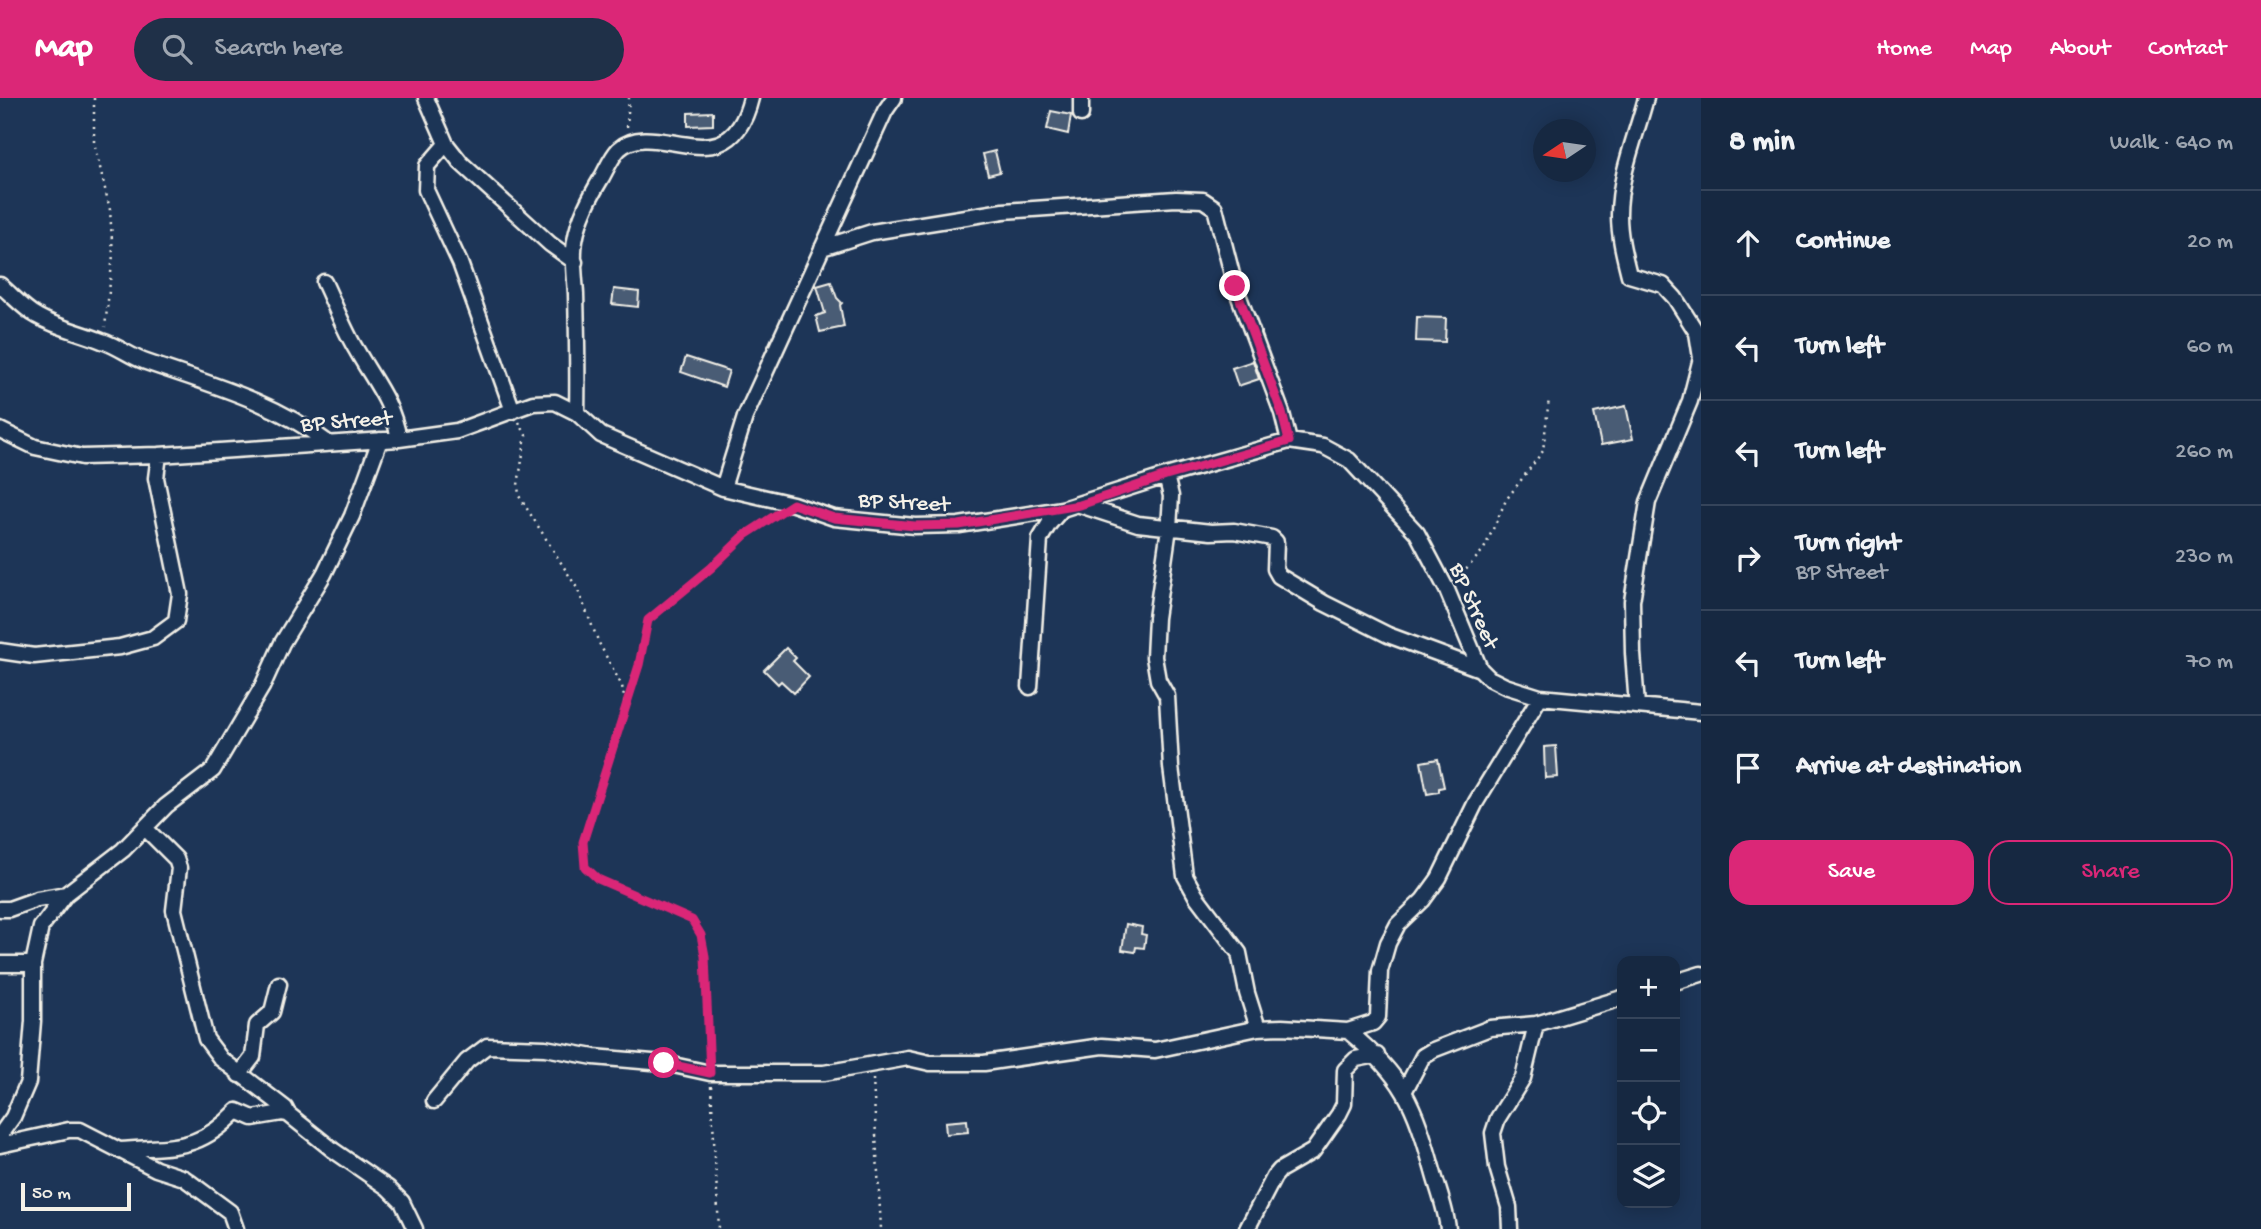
<!DOCTYPE html>
<html lang="en">
<head>
<meta charset="utf-8">
<style>
  :root { --surface:#162841; --page:#1f3048; --text:#f1f3f6; --muted:#9ea6b1; --line:#35445a; --accent:#db2777 }
  body { margin:0; font-family:"Gochi Hand",sans-serif; background:var(--page); color:var(--text) }
  .controls { position:absolute; right:21px; bottom:21px; display:grid; overflow:hidden; border-radius:14px; box-shadow:0 4px 18px #0003 }
  .controls button { width:63px; height:63px; display:grid; place-items:center; padding:0; border:0; border-bottom:2px solid var(--line); background:var(--surface); color:var(--text); font:35px sans-serif }
  .compass { position:absolute; left:1533px; top:21px; width:63px; height:63px; border-radius:50%; background:var(--surface); box-shadow:0 4px 18px #0003; rotate:257deg }
  .scale { position:absolute; left:21px; bottom:18px; width:110px; box-sizing:border-box; padding-left:7px; border:4px solid #f4f1e8; border-top:0; font-size:19px; line-height:24px; white-space:nowrap; color:#f4f1e8; -webkit-text-stroke:5px #1d3557; paint-order:stroke }
  .stop { position:absolute; width:21px; height:21px; margin:-16px; border:5px solid #db2777; border-radius:50%; background:#fff }
  .stop.end { background:#db2777; border-color:#fff; box-shadow:0 2px 7px #0008 }
  .list { margin:0; padding:0; list-style:none }
  h2 { display:flex; justify-content:space-between; align-items:center; height:91px; margin:0; padding:0 28px; font-size:30px }
  h2 small { font-size:23px; font-weight:400; color:var(--muted) }
  .list li { display:grid; grid-template-columns:46px 1fr auto; gap:21px; align-items:center; box-sizing:border-box; height:105px; padding:0 28px; border-top:2px solid var(--line) }
  .list b { display:block; font-size:26px; white-space:nowrap }
  .list p { margin:0; font-size:23px; white-space:nowrap; color:var(--muted) }
  .list em { font-size:23px; font-style:normal; color:var(--muted) }
  .actions { display:flex; gap:14px; padding:21px 28px }
  .actions a { flex:1; padding:16px 0; border:2px solid var(--accent); border-radius:21px; text-align:center; font-size:24px; color:var(--accent) }
  .actions .main { background:var(--accent); color:#fff }
  .icon { flex:none; width:38px; height:38px; fill:none; stroke:currentColor; stroke-width:2; stroke-linecap:round; stroke-linejoin:round }
  .map { position:relative; flex:none; width:1701px; height:1131px; overflow:hidden }
  header { display:flex; align-items:center; gap:42px; box-sizing:border-box; height:98px; padding:0 35px; background:var(--accent); color:#fff }
  header strong { font-size:33px }
  nav { display:flex; gap:38px; margin-inline-start:auto; font-size:24px }
  .search { width:490px; height:63px; background:var(--page); display:flex; align-items:center; gap:18px; box-sizing:border-box; padding:0 24px; border-radius:38px; color:var(--muted); font-size:26px }
  main { display:flex }
  aside { flex:1; background:var(--surface) }
  .map>svg:first-child { display:block }
  .building { fill:#485b74; stroke:#f4f1e8; stroke-width:2 }
  .lines { fill:none; stroke-linecap:round; stroke-linejoin:round }
  .minor-casing { stroke:#f4f1e8; stroke-width:19 }
  .path { stroke:#f4f1e8; stroke-width:2.5; stroke-dasharray:2 5; stroke-linecap:butt }
  .minor { stroke:#1d3557; stroke-width:14 }
  .route { stroke:#db2777; stroke-width:9 }
  .labels { text-anchor:middle; stroke-width:5; stroke-linejoin:round; paint-order:stroke }
  .street-label { font-size:23px; fill:#f4f1e8; stroke:#1d3557 }
</style>
</head>
<body>
<header>
<strong>Map</strong>
<div class="search"><svg class="icon" aria-label="search" viewBox="0 0 24 24"><circle cx="10" cy="10" r="6"/><path d="M15 15l6 6"/></svg>Search here</div>
<nav><a>Home</a><a>Map</a><a>About</a><a>Contact</a></nav>
</header>
<main>
<div class="map">
<svg width="1701" height="1131" viewBox="0 0 1701 1131">
  <rect width="100%" height="100%" fill="#1d3557"/>
  <filter id="ink" filterUnits="userSpaceOnUse"><feTurbulence type="fractalNoise" baseFrequency=".0143" numOctaves="2"/><feDisplacementMap in="SourceGraphic" scale="14" xChannelSelector="R" yChannelSelector="G"/><feConvolveMatrix kernelMatrix="1 2 1 2 8 2 1 2 1" color-interpolation-filters="sRGB"/></filter>
  <g filter="url(#ink)">
    <path class="building" d="M1051,13L1071,17L1068,36L1047,31Z
      M713,14V27L688,28V15Z
      M995,53L1000,74L988,77L983,56Z
      M831,184L837,200L842,205L840,207L844,229L820,234L816,218L825,215L817,188Z
      M614,191L639,194L638,209L612,206Z
      M1417,219L1446,220L1445,244L1416,243Z
      M686,259L729,273L724,289L681,274Z
      M1253,263L1259,281L1238,288L1232,270Z
      M1626,308L1633,341L1601,347L1594,315Z
      M786,550L796,560L793,563L809,579L794,595L781,583L778,586L764,572Z
      M1556,648L1558,679L1545,680L1544,649Z
      M1438,661L1444,689L1439,690V694L1427,696L1421,664Z
      M1126,826L1142,829L1141,836L1146,837L1144,850L1136,849L1135,854L1122,852Z
      M967,1022L968,1034L946,1036L945,1024Z"/>
    <g class="lines">
      <defs>
        <path id="minor" d="M426,0L446,46L461,65L550,146L575,164
          M1081,0V16
          M446,46L427,68L426,92L460,165L513,313
          M822,150L872,134L1003,113L1176,101L1203,102L1215,110L1235,188L1282,315L1289,343
          M324,184C335,207 344,232 357,253C375,285 392,303 399,341
          M0,187C12,197 24,211 37,218C58,230 80,234 102,243C118,248 131,259 146,264C209,286 273,303 327,344
          M577,315C578,275 577,236 576,196C575,179 572,160 575,143C579,119 590,99 602,79C607,70 612,58 619,51C655,17 729,92 751,0
          M0,332L35,349L82,359L159,357L399,341L457,333L533,305L555,304L577,315L601,337L723,390L793,406L834,420L915,428L959,427L1062,411L1166,378L1289,343L1323,348L1349,362L1417,435L1447,492L1480,571L1489,580L1505,588L1540,599L1701,614
          M1166,378L1171,398L1169,430L1156,520L1154,559L1158,582L1167,598L1171,669L1185,778L1196,798L1239,855L1247,895L1258,930
          M723,390L745,319L885,13L894,0
          M1080,407L1138,426L1211,434L1234,433L1272,440L1276,444L1275,471L1279,478L1324,505L1388,537L1480,571
          M0,553L34,558L120,549L153,540L176,523L180,496L156,380L159,357
          M1030,589L1040,441L1049,426L1062,411
          M1637,608L1633,555L1632,503L1648,404L1690,303L1701,260L1697,235L1675,200L1663,187L1629,177C1624,157 1619,138 1619,117C1619,78 1636,38 1646,0
          M145,730L176,761L179,770L174,812L206,941L221,961L285,1010L288,1016
          M0,811H9L37,801L66,796
          M0,866H33
          M1675,884L1701,876
          M1348,933C1404,979 1414,1005 1433,1073C1438,1092 1446,1111 1448,1131
          M239,977L253,959L257,927L272,914L279,886
          M1405,992L1423,958L1433,952L1490,930L1536,926L1622,900
          M434,1003L467,963L487,948L545,950L594,959L664,965L710,975H824L908,960L930,965H984L1102,948L1155,952L1258,930L1282,929L1348,933L1373,925L1378,919L1380,873L1388,845L1398,826L1423,802L1439,780L1476,704L1540,599
          M0,1037L13,1019L28,984L33,923V866L41,829L66,796L123,752L166,708L213,672L262,589L282,545L324,476L352,418L380,342
          M0,1047L69,1032H80L156,1071L184,1080L230,1114L236,1131
          M120,1052C173,1047 197,1055 237,1013L253,1020L282,1015L288,1016L333,1052L388,1090L402,1104L415,1131
          M1247,1131L1274,1079L1280,1072L1313,1053L1339,1016L1344,1006L1345,972L1356,961L1377,957
          M1510,1131L1509,1109L1497,1069L1493,1035L1498,1020L1523,980L1536,926"/>
      </defs>
      <use href="#minor" class="minor-casing"/>
      <path class="path" d="M94,0V44L110,112L113,157L105,229
        M627,29L629,0
        M519,324L526,337L518,387L519,398L577,490L599,545L622,588L626,610L583,744L585,769L599,781L692,822L701,837L705,858L709,960
        M1457,482L1484,451L1506,402L1543,353L1549,300
        M626,609L639,567L648,522L711,469L745,437L776,417
        M873,981L881,1131
        M711,988L719,1131"/>
      <use href="#minor" class="minor"/>
    </g>
  </g>
  <g class="lines" filter="url(#ink)">
    <path class="route" d="M664,965L710,975L705,858L701,837L692,822L598,781L585,769L583,744L639,567L648,522L711,470L745,437L793,406L834,420L915,428L959,427L1080,407L1166,378L1289,343L1282,315L1235,188"/>
  </g>
  <g class="labels">
    <g class="street-label">
      <text transform="translate(346 321) rotate(-4)" y="8">BP Street</text>
      <text transform="translate(904 402) rotate(3)" y="8">BP Street</text>
      <text transform="translate(1476 507) rotate(66)" y="8">BP Street</text>
    </g>
  </g>
</svg>
<div class="controls">
<button>+</button>
<button>−</button>
<button><svg class="icon" aria-label="locate" viewBox="0 0 24 24"><circle cx="12" cy="12" r="6"/><path d="M12 2v4M12 18v4M2 12h4M18 12h4"/></svg></button>
<button><svg class="icon" aria-label="layers" viewBox="0 0 24 24"><path d="M12 4l9 5-9 5-9-5zM3 14l9 5 9-5"/></svg></button>
</div>
<svg class="compass" viewBox="-18 -18 36 36"><path d="M0-13l5 13h-10z" fill="#e53935"/><path d="M0 13l5-13h-10z" fill="#9ea6b1"/></svg>
<div class="scale">50 m</div>
<div class="stop" style="left:664px;top:965px"></div>
<div class="stop end" style="left:1235px;top:188px"></div>
</div>
<aside>
<h2>8 min<small>Walk · 640 m</small></h2>
<ul class="list">
<li><svg class="icon" aria-label="ahead" viewBox="0 0 24 24"><path d="M12 20V5M6 11l6-6 6 6"/></svg><div><b>Continue</b></div><em>20 m</em></li>
<li><svg class="icon" aria-label="left" viewBox="0 0 24 24"><path d="M17 20v-9H6M10 6l-5 5 5 5"/></svg><div><b>Turn left</b></div><em>60 m</em></li>
<li><svg class="icon" aria-label="left" viewBox="0 0 24 24"><path d="M17 20v-9H6M10 6l-5 5 5 5"/></svg><div><b>Turn left</b></div><em>260 m</em></li>
<li><svg class="icon" aria-label="right" viewBox="0 0 24 24"><path d="M7 20v-9h11M14 6l5 5-5 5"/></svg><div><b>Turn right</b><p>BP Street</p></div><em>230 m</em></li>
<li><svg class="icon" aria-label="left" viewBox="0 0 24 24"><path d="M17 20v-9H6M10 6l-5 5 5 5"/></svg><div><b>Turn left</b></div><em>70 m</em></li>
<li><svg class="icon" aria-label="arrive" viewBox="0 0 24 24"><path d="M6 21V4h12l-3 4 3 4H6"/></svg><div><b>Arrive at destination</b></div></li>
</ul>
<div class="actions"><a class="main">Save</a><a>Share</a></div>
</aside>
</main>
</body>
</html>
